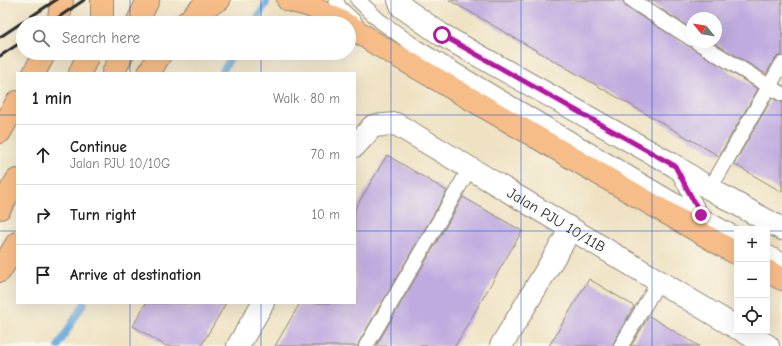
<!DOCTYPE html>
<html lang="en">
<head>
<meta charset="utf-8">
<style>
  :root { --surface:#fff; --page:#f2f2f2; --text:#222; --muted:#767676; --line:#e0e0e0 }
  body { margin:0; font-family:"Comic Neue",sans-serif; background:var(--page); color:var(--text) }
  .controls { position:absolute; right:12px; bottom:12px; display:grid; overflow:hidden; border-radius:0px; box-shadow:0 4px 16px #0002 }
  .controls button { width:36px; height:36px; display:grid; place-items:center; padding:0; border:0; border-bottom:1px solid var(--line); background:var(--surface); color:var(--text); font:20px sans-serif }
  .compass { position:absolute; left:686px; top:12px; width:36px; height:36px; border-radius:50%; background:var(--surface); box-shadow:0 4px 16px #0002; rotate:300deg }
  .stop { position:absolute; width:12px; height:12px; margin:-9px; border:3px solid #b5179e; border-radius:50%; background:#fff }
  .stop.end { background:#b5179e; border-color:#fff; box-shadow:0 1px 4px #0008 }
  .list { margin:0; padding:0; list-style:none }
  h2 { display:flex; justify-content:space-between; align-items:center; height:52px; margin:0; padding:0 16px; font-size:17px }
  h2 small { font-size:13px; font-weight:400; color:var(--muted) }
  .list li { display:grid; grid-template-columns:26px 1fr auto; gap:12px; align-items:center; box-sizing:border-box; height:60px; padding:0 16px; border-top:1px solid var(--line) }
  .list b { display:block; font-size:15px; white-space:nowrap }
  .list p { margin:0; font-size:13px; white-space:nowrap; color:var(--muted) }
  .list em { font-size:13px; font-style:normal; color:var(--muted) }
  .icon { flex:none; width:22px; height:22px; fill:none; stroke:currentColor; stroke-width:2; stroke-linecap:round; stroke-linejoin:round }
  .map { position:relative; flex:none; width:782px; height:346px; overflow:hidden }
  .search { position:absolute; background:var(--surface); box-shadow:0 4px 16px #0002; left:16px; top:16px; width:340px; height:44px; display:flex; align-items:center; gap:10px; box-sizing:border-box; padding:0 14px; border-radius:22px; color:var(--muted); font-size:15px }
  .panel { position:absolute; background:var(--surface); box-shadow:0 4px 16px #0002; left:16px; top:72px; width:340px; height:232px; border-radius:0px }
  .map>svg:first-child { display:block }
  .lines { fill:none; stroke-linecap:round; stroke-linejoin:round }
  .stream { stroke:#65a8da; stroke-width:7 }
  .building { fill:#bfabdf }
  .lane-casing { stroke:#8d8676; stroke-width:16 }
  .street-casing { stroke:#8d8676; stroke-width:24 }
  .highway-casing { stroke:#8d8676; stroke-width:24 }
  .lane { stroke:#fff; stroke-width:14 }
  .street { stroke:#fff; stroke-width:22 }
  .highway { stroke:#f7bd88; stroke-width:22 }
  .rail { stroke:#2b2b2b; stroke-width:3 }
  .route { stroke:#b5179e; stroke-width:5 }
  .grid { fill:none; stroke:#1d4ed8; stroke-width:1; stroke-opacity:0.55 }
  .labels { text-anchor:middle; stroke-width:3; stroke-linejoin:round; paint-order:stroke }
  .street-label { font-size:15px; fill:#2b2b2b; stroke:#fbf7ec }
</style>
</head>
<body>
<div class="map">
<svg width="782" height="346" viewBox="0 0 782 346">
  <rect width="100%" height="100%" fill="#fbf7ec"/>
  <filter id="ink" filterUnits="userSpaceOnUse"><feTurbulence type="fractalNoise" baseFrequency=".025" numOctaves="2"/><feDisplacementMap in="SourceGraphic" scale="8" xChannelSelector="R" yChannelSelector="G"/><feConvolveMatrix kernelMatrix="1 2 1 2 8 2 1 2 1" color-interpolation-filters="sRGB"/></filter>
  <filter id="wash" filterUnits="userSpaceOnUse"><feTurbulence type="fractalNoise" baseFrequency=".012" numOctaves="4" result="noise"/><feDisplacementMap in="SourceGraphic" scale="16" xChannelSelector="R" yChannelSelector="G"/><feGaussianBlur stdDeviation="0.9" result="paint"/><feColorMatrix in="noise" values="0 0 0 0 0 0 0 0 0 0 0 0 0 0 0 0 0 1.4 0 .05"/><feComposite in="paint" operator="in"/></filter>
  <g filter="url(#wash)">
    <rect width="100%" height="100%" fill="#efe2c2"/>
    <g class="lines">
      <path class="stream" d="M254,23L266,4L267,0
        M221,73L234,53
        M58,346L84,303"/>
    </g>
    <g id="blocks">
      <path class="building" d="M449,0H623L624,4L626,7L758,89L719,156Z
        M647,0H782V56H778L775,59L766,74L713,42H716V18H692V29Z
        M772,98L782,102V192L734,164Z
        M387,155L447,191L359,342L358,346H275L300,303H355V209Z
        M463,197L522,231L455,346H376Z
        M589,279L634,306L614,342L613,346H549Z
        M146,303H226L201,346H166L133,326Z
        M649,316L699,346H631Z"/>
    </g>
  </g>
  <g filter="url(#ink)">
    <use href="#blocks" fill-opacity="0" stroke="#8d8676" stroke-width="1"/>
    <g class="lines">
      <defs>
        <path id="lane" d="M336,0L339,7L355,22
          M358,0L380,21L416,47L667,196L737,235
          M631,0L692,39
          M697,42L782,94
          M677,170L701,215
          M710,189L782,64
          M767,252L782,260
          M366,346L470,168
          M621,346L659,281"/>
        <g id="street">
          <path d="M399,0L402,7L442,35L675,166L710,189L782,229"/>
          <path id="s1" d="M355,146L373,126L396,124L737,328"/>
          <path d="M743,331L768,346"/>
          <path d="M238,346L263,303"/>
          <path d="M501,346L571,229"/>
        </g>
        <path id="highway" d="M102,0V23
          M288,0L310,6L344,23
          M58,23L62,0
          M137,23L148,0
          M186,23L200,9L219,0
          M349,26L378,45L737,254
          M34,73L45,53
          M80,73L89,53
          M113,73L123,53
          M149,73L161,53
          M0,132L17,102
          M0,208L17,180
          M0,271L17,243
          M767,271L782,279"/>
      </defs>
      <use href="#lane" class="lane-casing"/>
      <use href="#street" class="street-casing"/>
      <use href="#highway" class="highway-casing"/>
      <use href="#lane" class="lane"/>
      <use href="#street" class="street"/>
      <use href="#highway" class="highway"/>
      <path class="rail" d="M50,23L84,0
        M0,37L56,0
        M0,56L23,41"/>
    </g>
  </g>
  <g class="lines" filter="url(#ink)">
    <path class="route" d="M442,35L675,166L701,215"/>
  </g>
  <path class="grid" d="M130,0V23M261,0V23M391,0V346M521,0V346M652,0V346M130,53V73M261,53V73M0,115H17M355,115H782M0,231H17M355,231H737M767,231H782M130,303V346M261,303V346"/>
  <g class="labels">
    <g class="street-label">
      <text dy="5" stroke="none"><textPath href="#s1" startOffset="237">Jalan PJU 10/11B</textPath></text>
    </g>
  </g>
</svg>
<div class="controls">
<button>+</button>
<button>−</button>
<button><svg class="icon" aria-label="locate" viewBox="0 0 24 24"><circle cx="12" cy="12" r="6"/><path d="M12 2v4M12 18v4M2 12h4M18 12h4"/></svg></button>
</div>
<svg class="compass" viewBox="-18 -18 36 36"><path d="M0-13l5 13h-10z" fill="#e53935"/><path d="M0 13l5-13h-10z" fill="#767676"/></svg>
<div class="stop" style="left:442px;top:35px"></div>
<div class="stop end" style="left:701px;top:215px"></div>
<div class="search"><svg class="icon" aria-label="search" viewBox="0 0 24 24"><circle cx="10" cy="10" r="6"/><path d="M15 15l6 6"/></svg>Search here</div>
<section class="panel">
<h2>1 min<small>Walk · 80 m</small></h2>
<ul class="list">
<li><svg class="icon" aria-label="ahead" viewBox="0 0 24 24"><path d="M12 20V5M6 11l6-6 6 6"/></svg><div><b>Continue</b><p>Jalan PJU 10/10G</p></div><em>70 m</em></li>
<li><svg class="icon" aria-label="right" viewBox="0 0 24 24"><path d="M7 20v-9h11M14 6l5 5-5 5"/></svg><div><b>Turn right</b></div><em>10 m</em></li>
<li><svg class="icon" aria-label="arrive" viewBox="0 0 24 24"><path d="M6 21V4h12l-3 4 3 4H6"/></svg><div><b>Arrive at destination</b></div></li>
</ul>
</section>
</div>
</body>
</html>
